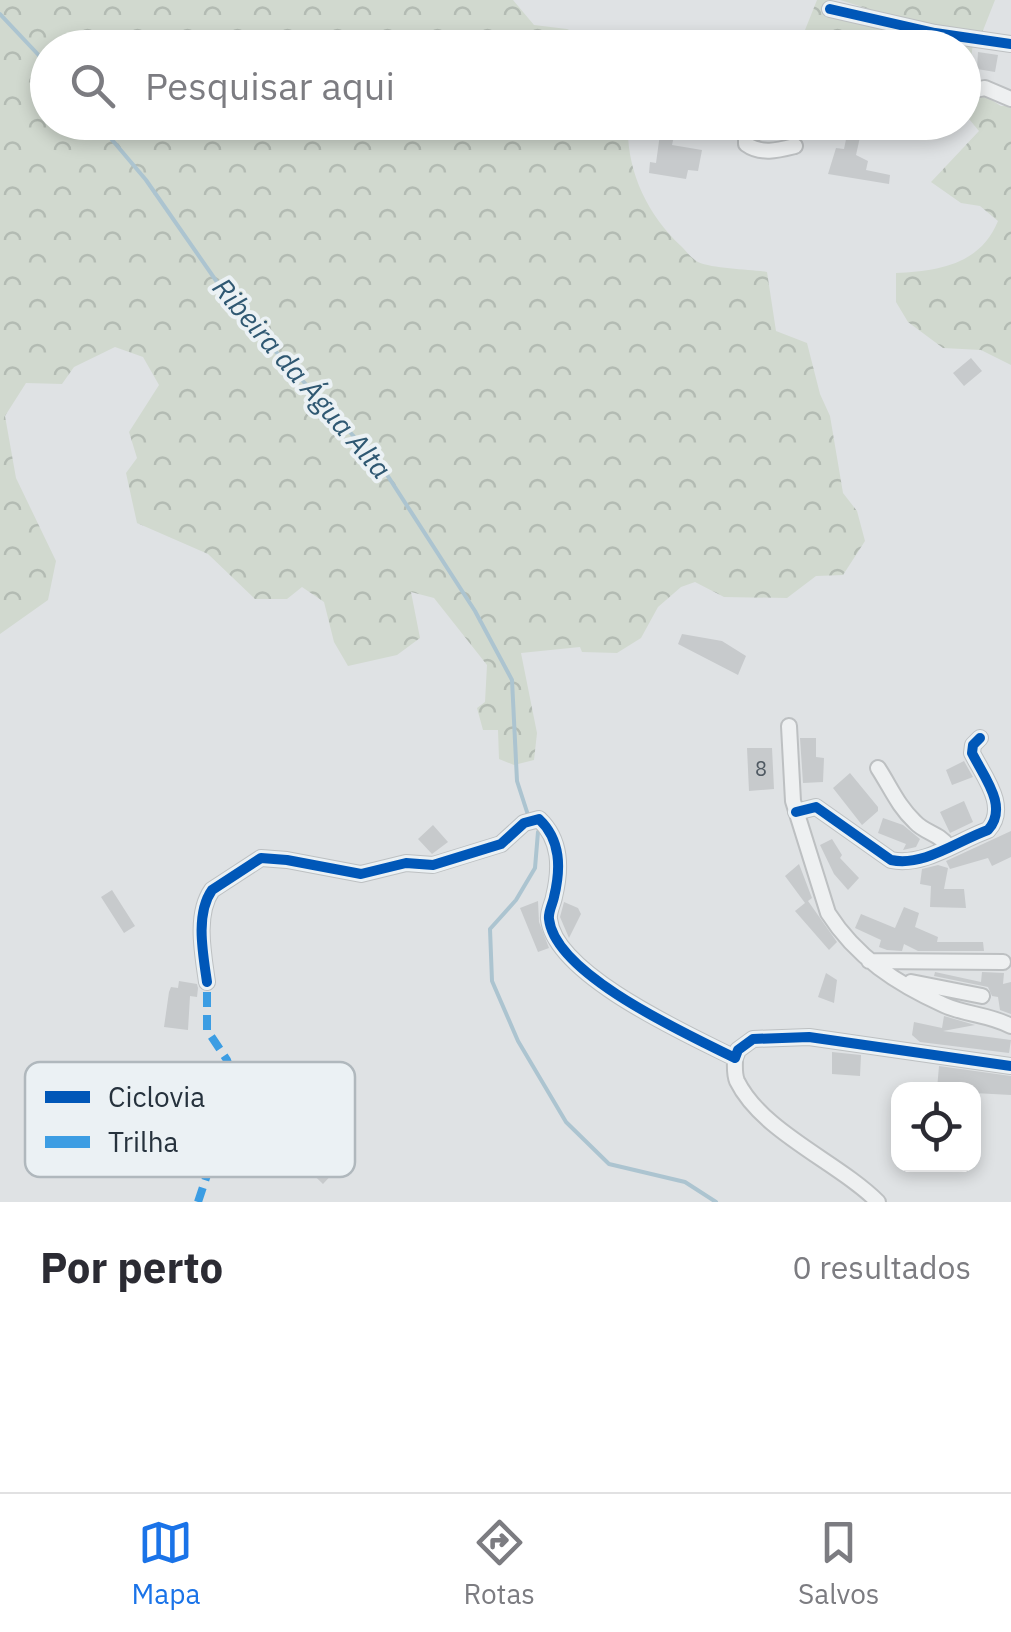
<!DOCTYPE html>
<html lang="pt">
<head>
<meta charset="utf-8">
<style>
  :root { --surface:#fff; --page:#f7f7f7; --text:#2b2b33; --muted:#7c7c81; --line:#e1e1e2; --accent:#1a73e8 }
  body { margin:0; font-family:"IBM Plex Sans",sans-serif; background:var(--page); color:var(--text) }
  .controls { position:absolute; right:30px; bottom:30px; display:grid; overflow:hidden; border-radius:20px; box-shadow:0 5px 15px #0003 }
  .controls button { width:90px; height:90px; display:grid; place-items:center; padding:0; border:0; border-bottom:2px solid var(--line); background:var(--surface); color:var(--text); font:50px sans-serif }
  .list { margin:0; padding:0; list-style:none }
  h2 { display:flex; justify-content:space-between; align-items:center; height:130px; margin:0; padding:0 40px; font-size:42px }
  h2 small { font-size:32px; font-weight:400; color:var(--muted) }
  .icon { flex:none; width:55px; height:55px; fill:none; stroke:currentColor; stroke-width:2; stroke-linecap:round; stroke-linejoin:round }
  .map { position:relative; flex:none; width:1011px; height:1202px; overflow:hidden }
  .search { position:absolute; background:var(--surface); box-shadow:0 5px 15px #0003; left:30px; right:30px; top:30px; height:110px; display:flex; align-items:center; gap:25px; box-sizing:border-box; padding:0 35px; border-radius:55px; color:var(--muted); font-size:38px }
  .sheet { height:290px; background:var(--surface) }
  nav { display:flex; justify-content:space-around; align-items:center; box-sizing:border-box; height:140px; border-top:2px solid var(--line); background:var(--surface); font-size:28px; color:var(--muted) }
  nav a { display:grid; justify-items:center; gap:5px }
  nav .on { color:var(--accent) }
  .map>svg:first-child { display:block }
  .forest { fill:url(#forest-crowns) }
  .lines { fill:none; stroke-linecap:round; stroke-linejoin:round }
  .stream { stroke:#acc4d0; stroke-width:4 }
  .building { fill:#c7cacc }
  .minor-casing { stroke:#bdc0c2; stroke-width:18 }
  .minor { stroke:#eef0f1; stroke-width:14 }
  .quiet { stroke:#3c9de3; stroke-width:8; stroke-dasharray:15 8; stroke-linecap:butt }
  .cycleway-casing { stroke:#ebf1f4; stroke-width:16 }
  .cycleway { stroke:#0057b8; stroke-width:10 }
  .labels { text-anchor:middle; stroke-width:8; stroke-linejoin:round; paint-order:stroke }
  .number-label { font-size:20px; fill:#4f5962 }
  .water-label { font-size:28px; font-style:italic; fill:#2f5872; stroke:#ebf1f4 }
  .key { fill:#ebf1f4; stroke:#b0b8bd; stroke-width:2.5 }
  .key-label { font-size:28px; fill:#26323d }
</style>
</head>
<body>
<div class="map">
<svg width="1011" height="1202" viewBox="0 0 1011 1202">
  <defs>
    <pattern id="forest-crowns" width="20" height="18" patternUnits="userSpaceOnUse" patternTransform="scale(2.5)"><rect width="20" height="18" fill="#d1d9cf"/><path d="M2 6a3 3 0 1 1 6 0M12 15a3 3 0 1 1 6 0" fill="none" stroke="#b3bbb3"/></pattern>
  </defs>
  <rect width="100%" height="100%" fill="#dfe2e4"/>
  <path class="forest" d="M0,0H513L534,25L567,29L606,47L48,48V122L628,123C626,170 647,214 681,246C686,251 692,259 698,262C713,269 750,269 767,272L776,331L807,343L820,394L830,416L843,493L857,511L865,541L843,575L816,576L787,598L724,597L695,582L681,587L658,607L641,638L617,653L582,652L580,647L521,653L537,733L534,760L514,765L499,759L498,730H483L477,708L485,702L487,665L434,598L411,592L420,638L397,655L348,666L334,642L324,602L302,587L287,599H255L208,554L137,523L126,473L137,458L129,432L159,385L143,357L115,347L74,367L62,384L26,383L5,416L16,478L56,561L48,600L0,634Z
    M817,0H828L827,12L973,43L968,85L1001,106H1011V365L981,350L943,348L908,322L896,302V273C938,271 980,265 998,221L980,206L961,203L931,182L979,131L964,113V48H767L805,30Z
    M840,0H995L982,33L936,30Z"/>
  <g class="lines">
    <path class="stream" d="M0,14L48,65
      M97,122L146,180L233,305L382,467L475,611L512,680L517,781L528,815
      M538,832L535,868L516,900L490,929L492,981L518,1041L566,1122L609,1164L685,1182L716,1202"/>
  </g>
  <path class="building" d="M978,52L998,55L995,72L977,69Z
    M849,125L862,128L856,155L868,161L866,170L890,175L889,184L828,174L836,148L844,149Z
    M660,134L674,136L672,145L702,150L698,171L688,170L686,179L649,173L650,162L656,163Z
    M971,358L982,371L964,386L953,373Z
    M682,634L722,641L746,656L738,675L678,644Z
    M800,738H816V757L824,758L823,782L803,783Z
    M747,748H772L774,789L749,791Z
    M964,761L973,777L952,785L946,770Z
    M850,773L878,807V811L862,825L833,788Z
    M964,801L973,822L950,833L940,812Z
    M883,818L903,825L920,839L916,847L903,850L906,844L878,833Z
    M433,825L448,842L432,854L418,839Z
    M1011,831V857L992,866L988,858L950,869L946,861Z
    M832,839L842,855L840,858L859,878L848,890L834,874L820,845Z
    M799,864L812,898L808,901L837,942L829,950L795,911L805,903L785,876Z
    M938,865L948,868L944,889H964L966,908L930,907L931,886L920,884L922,869Z
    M112,890L135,926L124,933L101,897Z
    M538,901L539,922L549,948L538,952L520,908Z
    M564,902L578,908L581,914L569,938L560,917Z
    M904,907L919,913L915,927L938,937L937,942H983L984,951H918L904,944L902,951L887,950L879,947L881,940L855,928L861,914L895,928Z
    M935,972L981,982L982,972L1004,973L1003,984L1011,982V1014L1000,1010L998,997L992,996L988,987L934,976Z
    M826,973L837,980L834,1003L818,997Z
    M179,981L197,984L198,988L197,997L190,996L188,1030L164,1027L169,992L171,987L178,988Z
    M944,1016L975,1025L943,1031L1011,1040L1009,1053L920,1042L912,1035L914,1022L942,1028Z
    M832,1052L861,1055L860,1076L832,1074Z
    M939,1066L1011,1076V1095L974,1093V1090L937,1089Z
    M312,1137L327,1151L323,1156L337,1169L323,1184L294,1156Z"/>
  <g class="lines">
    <defs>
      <path id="minor" d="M830,9L935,33L1011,44
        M964,92L985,88L1011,99
        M795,146C779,150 761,155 746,144V131L757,132L795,122
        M789,726L793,801L828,913C856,957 897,984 944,1005C966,1015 988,1014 1011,1026
        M878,768C891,788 898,806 915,822C925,833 939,833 948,846
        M796,812L816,807L891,860C924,867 957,841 988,830C1009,807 984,777 972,753L973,745L980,738
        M869,961L1003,962
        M207,982C203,954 195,914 212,890L261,858L287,860L361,874L406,863L433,865L501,844L524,823L539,819C561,840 561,868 554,897C553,903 548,912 549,919C555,975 689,1035 735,1058L738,1050L753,1039L809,1037L1011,1066
        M911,982L982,996
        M735,1058C735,1066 734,1074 737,1081C762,1132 838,1162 878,1202"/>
    </defs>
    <use href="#minor" class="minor-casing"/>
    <use href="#minor" class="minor"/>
    <path class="quiet" d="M198,1202L230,1106L231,1072L227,1060L207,1030V982"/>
    <defs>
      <path id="cycleway" d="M830,9L935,33L1011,44
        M796,812L816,807L891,860C924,867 957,841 988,830C1009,807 984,777 972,753L973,745L980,738
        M207,982C203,954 195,914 212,890L261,858L287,860L361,874L406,863L433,865L501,844L524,823L539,819C561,840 561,868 554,897C553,903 548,912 549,919C555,975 689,1035 735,1058L738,1050L753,1039L809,1037L1011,1066"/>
    </defs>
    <use href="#cycleway" class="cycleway-casing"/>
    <use href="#cycleway" class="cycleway"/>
  </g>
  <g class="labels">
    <g class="number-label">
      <text x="761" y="776">8</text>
    </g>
    <g class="water-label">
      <text transform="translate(302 378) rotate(49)" y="10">Ribeira da Água Alta</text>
    </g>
  </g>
  <rect x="25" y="1062" width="330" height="115" rx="15" class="key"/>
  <rect x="45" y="1091" width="45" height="12" fill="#0057b8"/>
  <rect x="45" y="1136" width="45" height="12" fill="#3c9de3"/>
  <g class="key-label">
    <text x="108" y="1107">Ciclovia</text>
    <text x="108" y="1152">Trilha</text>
  </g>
</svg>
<div class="controls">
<button><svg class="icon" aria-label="locate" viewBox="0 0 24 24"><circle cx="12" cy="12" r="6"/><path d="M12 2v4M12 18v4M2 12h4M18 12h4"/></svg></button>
</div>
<div class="search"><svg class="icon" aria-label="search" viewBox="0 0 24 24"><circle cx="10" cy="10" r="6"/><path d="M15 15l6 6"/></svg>Pesquisar aqui</div>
</div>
<section class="sheet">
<h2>Por perto<small>0 resultados</small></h2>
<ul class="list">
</ul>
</section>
<nav>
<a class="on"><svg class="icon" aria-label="map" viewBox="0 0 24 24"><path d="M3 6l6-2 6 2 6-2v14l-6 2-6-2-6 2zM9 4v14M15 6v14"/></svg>Mapa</a>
<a><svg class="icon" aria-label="directions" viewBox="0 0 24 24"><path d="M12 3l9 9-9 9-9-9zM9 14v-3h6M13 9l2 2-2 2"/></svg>Rotas</a>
<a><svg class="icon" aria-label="saved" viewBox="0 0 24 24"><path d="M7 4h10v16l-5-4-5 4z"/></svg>Salvos</a>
</nav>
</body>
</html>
